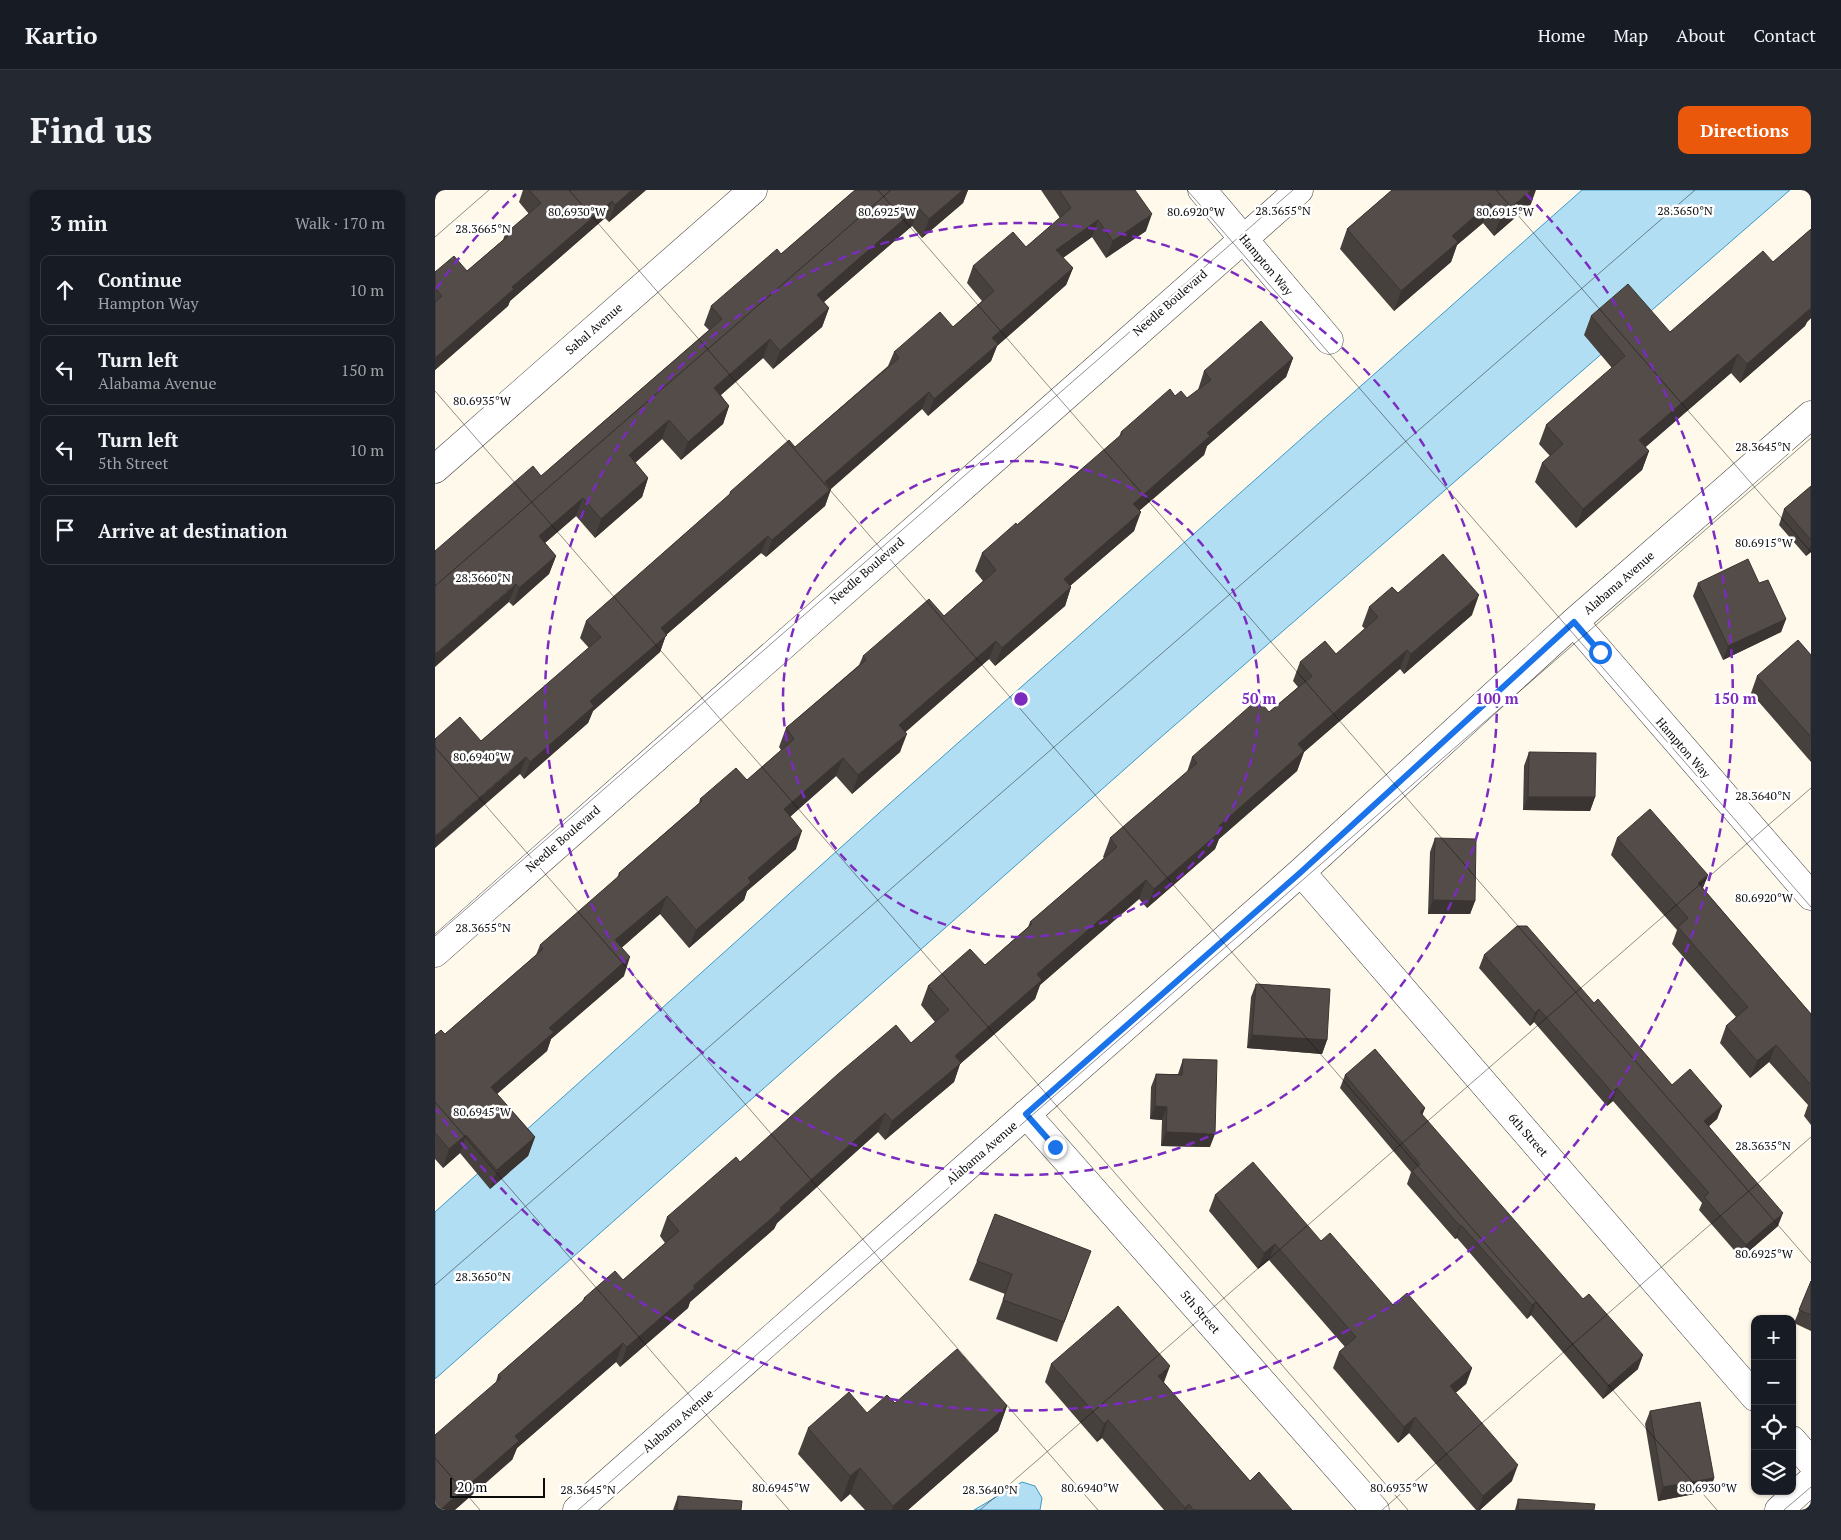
<!DOCTYPE html>
<html lang="en">
<head>
<meta charset="utf-8">
<style>
  :root { --surface:#171b24; --page:#242831; --text:#f1f3f6; --muted:#9ea1a6; --line:#363941; --accent:#ea580c }
  body { margin:0; font-family:"PT Serif",serif; background:var(--page); color:var(--text) }
  .controls { position:absolute; right:15px; bottom:15px; display:grid; overflow:hidden; border-radius:10px; box-shadow:0 1px 4px #0004 }
  .controls button { width:45px; height:45px; display:grid; place-items:center; padding:0; border:0; border-bottom:1px solid var(--line); background:var(--surface); color:var(--text); font:25px sans-serif }
  .scale { position:absolute; left:15px; bottom:12px; width:95px; box-sizing:border-box; padding-left:5px; border:2px solid #0b0b0b; border-top:0; font-size:14px; line-height:18px; white-space:nowrap; color:#0b0b0b; -webkit-text-stroke:4px #fff; paint-order:stroke }
  .stop { position:absolute; width:15px; height:15px; margin:-11px; border:4px solid #1a73e8; border-radius:50%; background:#fff }
  .stop.end { background:#1a73e8; border-color:#fff; box-shadow:0 1px 5px #0008 }
  .list { margin:0; padding:0; list-style:none }
  h2 { display:flex; justify-content:space-between; align-items:center; height:65px; margin:0; padding:0 20px; font-size:21px }
  h2 small { font-size:16px; font-weight:400; color:var(--muted) }
  .list li { display:grid; grid-template-columns:32px 1fr auto; gap:15px; align-items:center; box-sizing:border-box; height:70px; margin:0 10px 10px; padding:0 10px; border:1px solid var(--line); border-radius:10px }
  .list b { display:block; font-size:19px; white-space:nowrap }
  .list p { margin:0; font-size:16px; white-space:nowrap; color:var(--muted) }
  .list em { font-size:16px; font-style:normal; color:var(--muted) }
  .icon { flex:none; width:28px; height:28px; fill:none; stroke:currentColor; stroke-width:2; stroke-linecap:round; stroke-linejoin:round }
  .map { position:relative; flex:none; width:1376px; height:1320px; overflow:hidden; border-radius:10px }
  header { display:flex; align-items:center; gap:30px; box-sizing:border-box; height:70px; padding:0 25px; background:var(--surface); border-bottom:1px solid var(--line) }
  header strong { font-size:24px }
  nav { display:flex; gap:28px; margin-inline-start:auto; font-size:18px }
  .intro { display:flex; align-items:center; justify-content:space-between; box-sizing:border-box; height:120px; padding:0 30px }
  h1 { margin:0; font-size:35px }
  .button { padding:12px 22px; border-radius:10px; background:var(--accent); color:#fff; font-size:18px; font-weight:700 }
  main { display:flex; gap:30px; padding:0 30px }
  aside { flex:1; background:var(--surface); border-radius:10px; box-shadow:0 1px 4px #0004 }
  .map>svg:first-child { display:block }
  .water { fill:#b1def3; stroke:#3c98c7 }
  .lines { fill:none; stroke-linecap:round; stroke-linejoin:round }
  .minor-casing { stroke:#3e3e3e; stroke-width:29 }
  .minor { stroke:#fff; stroke-width:28 }
  .wall { fill:#47413e }
  .shaded-wall { fill:#3a3532 }
  .building { fill:#534c48; stroke:#3a3532 }
  .route { stroke:#1a73e8; stroke-width:6 }
  .ticks { fill:none; stroke:#0b0b0b; stroke-width:1; stroke-opacity:0.45 }
  .ring { fill:none; stroke:#7b2cbf; stroke-width:2.5; stroke-dasharray:9 6 }
  .labels { text-anchor:middle; stroke-width:5; stroke-linejoin:round; paint-order:stroke }
  .street-label { font-size:12px; fill:#0b0b0b; stroke:#fff }
  .ticks-label { font-size:12px; text-anchor:middle; fill:#0b0b0b; stroke:#fff; stroke-width:5; stroke-linejoin:round; paint-order:stroke }
  .centre { fill:#7b2cbf; stroke:#fff; stroke-width:2.5 }
  .ring-label { font-size:15px; text-anchor:middle; font-weight:bold; fill:#7b2cbf; stroke:#fff; stroke-width:5; stroke-linejoin:round; paint-order:stroke }
</style>
</head>
<body>
<header>
<strong>Kartio</strong>
<nav><a>Home</a><a>Map</a><a>About</a><a>Contact</a></nav>
</header>
<div class="intro"><h1>Find us</h1><a class="button">Directions</a></div>
<main>
<aside>
<h2>3 min<small>Walk · 170 m</small></h2>
<ul class="list">
<li><svg class="icon" aria-label="ahead" viewBox="0 0 24 24"><path d="M12 20V5M6 11l6-6 6 6"/></svg><div><b>Continue</b><p>Hampton Way</p></div><em>10 m</em></li>
<li><svg class="icon" aria-label="left" viewBox="0 0 24 24"><path d="M17 20v-9H6M10 6l-5 5 5 5"/></svg><div><b>Turn left</b><p>Alabama Avenue</p></div><em>150 m</em></li>
<li><svg class="icon" aria-label="left" viewBox="0 0 24 24"><path d="M17 20v-9H6M10 6l-5 5 5 5"/></svg><div><b>Turn left</b><p>5th Street</p></div><em>10 m</em></li>
<li><svg class="icon" aria-label="arrive" viewBox="0 0 24 24"><path d="M6 21V4h12l-3 4 3 4H6"/></svg><div><b>Arrive at destination</b></div></li>
</ul>
</aside>
<div class="map">
<svg width="1376" height="1320" viewBox="0 0 1376 1320">
  <rect width="100%" height="100%" fill="#fef9ea"/>
  <path class="water" d="M1147,0H1355L717,555L0,1189V1022L453,615Z
    M587,1292L600,1296L607,1308L605,1320H539Z"/>
  <g class="lines">
    <defs>
      <path id="minor" d="M767,0L894,150
        M0,279L318,0
        M1139,432L1376,706
        M866,682L1320,1207
        M0,763L864,0
        M591,924L940,1320
        M1357,1250L1376,1272
        M142,1320L866,682L1139,432L1376,225
        M1344,1320L1376,1291"/>
    </defs>
    <use href="#minor" class="minor-casing"/>
    <use href="#minor" class="minor"/>
  </g>
  <path class="wall" d="M88,0H211L174,32L170,28L75,111L73,116L0,180V82L32,81L68,50L70,44L94,24L84,12Z
    M420,0H533L528,13L487,48L477,36L389,112L394,118L387,137L338,179L328,168L286,205L294,216L288,234L246,270L227,249L200,273L213,288L207,307L160,348L141,326L110,353L121,366L114,384L78,416L74,412L106,286L274,140L269,135L276,116L346,64Z
    M606,0H700L711,41L671,68L657,47L628,68L638,78L631,95L562,156L556,171L493,226L487,219L396,299L390,316L331,367L326,363L231,445L225,462L158,521L153,533L89,589L85,584L46,551L154,458L145,448L151,431L294,305L295,302L360,257L453,176L459,162L518,137L547,111L532,93L538,76L591,57L625,28Z
    M957,0L1096,14L1059,46L1048,33L1022,55L1016,72L959,121L905,59L912,39Z
    M1376,39V128L1372,132L1370,136L1305,193L1296,183L1210,257L1214,261L1207,280L1141,338L1100,292L1107,273L1115,266L1104,254L1111,235L1177,178L1149,145L1156,126L1235,142L1338,72Z
    M858,168L851,187L772,256L769,265L704,321L699,341L635,396L636,397L630,416L560,476L554,469L470,542L465,562L417,604L401,586L355,627L361,659L312,701L309,710L254,758L225,724L187,757L189,786L116,849L112,861L62,904L100,947L93,966L55,999L25,963L8,978L0,969V845L10,844L101,765L105,755L182,688L184,683L264,613L265,609L312,590L346,560L344,557L351,538L424,475L428,466L509,426L548,391L540,381L547,363L582,335L684,247L686,242L740,206L752,208L763,200L769,181Z
    M1376,296V362L1371,366L1344,335L1349,319Z
    M1263,393H1324L1351,429L1346,442L1288,470L1258,406Z
    M963,403L1037,425L969,484L965,479L869,562L862,581L784,649L780,659L712,718L704,709L605,795L600,809L525,874L519,892L450,950L443,942L342,1033L339,1039L255,1112L253,1118L185,1177L181,1172L82,1258L77,1270L61,1192L63,1185L147,1112L149,1108L188,1090L230,1053L225,1046L232,1027L305,972L476,853L500,832L486,815L493,796L550,775L593,737L595,732L669,668L668,667L675,648L752,582L757,567L834,522L863,497L858,491L865,472L901,464L930,439L927,436L934,417Z
    M1376,465V572L1316,503L1322,486Z
    M1094,562L1160,607L1155,621L1088,620L1089,576Z
    M1000,648L1040,711L1035,724H993L995,662Z
    M1182,648L1273,685L1268,698L1376,824V935L1369,926L1373,915L1334,872L1315,888L1285,853L1291,836L1301,827L1237,754L1242,740L1176,665Z
    M1049,765L1159,813L1237,895L1287,916L1282,929L1274,936L1343,1036L1306,1068L1264,1020L1267,1013L1178,911L1172,916L1099,832L1095,836L1044,778Z
    M821,794L892,850L887,864L812,858L816,807Z
    M748,869L775,957L726,956L727,930L715,929L716,897L721,884H743Z
    M910,885L990,918L987,925L1203,1179L1168,1209L1096,1125L1092,1129L1022,1048L1020,1049L972,994L976,982L905,898Z
    M780,1005L886,1051L958,1115L1037,1178L1031,1194L1020,1203L1077,1291L1045,1320H1041L974,1243L963,1253L898,1178L904,1162L910,1157L834,1070L823,1079L774,1021Z
    M542,1071L649,1080L622,1152L561,1129L570,1104L534,1090Z
    M1376,1091V1141L1359,1133Z
    M616,1174L729,1193L815,1291L857,1320H729L667,1248L662,1252L610,1192Z
    M460,1213L572,1216L563,1241L473,1320H430L415,1304L406,1312L363,1264L373,1238L432,1223Z
    M1215,1221L1279,1288L1275,1301L1223,1311L1210,1234Z
    M243,1306L306,1320H238Z
    M1083,1309L1159,1320H1080Z"/>
  <path class="shaded-wall" d="M197,0H211L174,32L180,15Z
    M528,0H533L528,13L487,48L494,29Z
    M1096,0H1101L1096,14L1059,46L1066,26Z
    M177,11L170,28L75,111L73,116L0,180V168L77,97Z
    M1055,13L1048,33L1022,55L1016,72L959,121L966,101L1017,46Z
    M483,17L477,36L376,123L382,105Z
    M717,24L711,41L671,68L678,51Z
    M663,30L657,47L615,77L621,60Z
    M638,78L631,95L562,156L556,171L493,226L499,209L557,148Z
    M1376,115V128L1372,132L1370,136L1305,193L1312,174Z
    M394,118L387,137L338,179L345,161Z
    M335,149L328,168L272,217L279,198Z
    M1303,164L1296,183L1197,269L1204,250Z
    M858,168L851,187L772,256L769,265L691,332L698,314L772,243Z
    M494,202L487,219L384,309L390,292Z
    M294,216L288,234L246,270L253,252Z
    M234,230L227,249L187,284L194,265Z
    M1214,261L1207,280L1141,338L1148,319Z
    M213,288L207,307L160,348L166,329Z
    M396,299L390,316L331,367L337,350Z
    M148,308L141,326L97,364L104,346Z
    M706,322L699,341L622,407L629,389Z
    M333,346L326,363L231,445L225,462L158,521L153,533L89,589L95,572L226,438Z
    M1376,354V362L1371,366Z
    M121,366L114,384L78,416L84,398Z
    M81,394L74,412L0,477V464Z
    M636,397L630,416L560,476L567,458Z
    M1044,405L1037,425L969,484L976,464Z
    M1351,429L1346,442L1288,470L1293,456Z
    M561,451L554,469L457,554L464,535Z
    M972,460L965,479L869,562L862,581L784,649L780,659L712,718L719,699L784,636L863,554Z
    M472,544L465,562L417,604L423,585Z
    M91,567L85,584L0,658V646Z
    M408,568L401,586L342,638L349,619Z
    M1093,607H1160L1155,621L1088,620Z
    M367,641L361,659L312,701L309,710L254,758L261,740L313,688Z
    M1273,685L1266,702L1263,693Z
    M711,690L704,709L605,795L600,809L525,874L519,892L450,950L457,931L520,866L602,784Z
    M232,706L225,724L174,769L180,750Z
    M998,710L1040,711L1035,724H993Z
    M195,767L189,786L116,849L112,861L49,915L56,897L114,838Z
    M1104,819L1099,832L1095,836L1100,823Z
    M817,845L892,850L887,864L812,858Z
    M1341,855L1334,872L1315,888L1322,871Z
    M1182,898L1178,911L1172,916L1177,902Z
    M720,916L732,917L727,930L715,929Z
    M1287,916L1282,929L1265,944L1269,931Z
    M990,918L985,931V922Z
    M450,923L443,942L342,1033L339,1039L255,1112L253,1118L185,1177L192,1157L345,1018Z
    M731,942L780,944L775,957L726,956Z
    M31,945L25,963L8,978L14,959Z
    M100,947L93,966L55,999L62,980Z
    M1348,1023L1343,1036L1306,1068L1311,1055Z
    M1026,1035L1022,1048L1020,1049L1025,1036Z
    M840,1054L834,1070L823,1079L829,1063Z
    M1101,1112L1096,1125L1092,1129L1097,1115Z
    M188,1153L181,1172L82,1258L77,1270L20,1320H5L80,1246Z
    M1208,1165L1203,1179L1168,1209L1173,1196Z
    M735,1176L728,1195L723,1186Z
    M1037,1178L1031,1194L1009,1213L1015,1196Z
    M572,1216L563,1241L473,1320H457L458,1316Z
    M980,1227L974,1243L963,1253L969,1237Z
    M673,1230L667,1248L662,1252L669,1234Z
    M1083,1275L1077,1291L1045,1320H1043L1048,1306Z
    M425,1278L415,1304L406,1312L415,1286Z
    M1279,1288L1275,1301L1223,1311L1228,1297Z
    M754,1314L751,1320H749L750,1318Z"/>
  <path class="building" d="M94,0H197L180,15L177,11L77,97L79,99L0,168V112L7,106L0,98V82L19,66L32,81L73,46L70,44L106,13Z
    M420,0H528L494,29L483,17L382,105L394,118L345,161L335,149L279,198L294,216L253,252L234,230L194,265L213,288L166,329L148,308L104,346L121,366L84,398L81,394L0,464V361L98,276L106,286L287,129L276,116L342,59L346,64Z
    M624,0H700L717,24L678,51L663,30L621,60L638,78L557,148L563,154L499,209L494,202L390,292L396,299L337,350L333,346L226,438L232,445L155,511L159,516L95,572L91,567L0,646V549L25,527L46,551L166,447L151,431L296,303L295,302L354,250L360,257L464,168L459,162L505,122L518,137L559,101L538,76L578,42L591,57L636,18Z
    M957,0H1096L1066,26L1055,13L1017,46L1023,52L966,101L912,39Z
    M1376,39V118L1312,174L1303,164L1204,250L1214,261L1148,319L1107,273L1128,254L1111,235L1190,166L1156,126L1193,94L1235,142L1328,61L1338,72Z
    M826,131L858,168L772,243L775,246L698,314L706,322L629,389L636,397L567,458L561,451L464,535L472,544L423,585L408,568L349,619L367,641L313,688L316,692L261,740L232,706L180,750L195,767L114,838L119,842L56,897L100,947L62,980L31,945L14,959L0,943V845L6,840L10,844L108,759L105,755L185,685L184,683L267,611L265,609L301,578L312,590L359,549L351,538L431,470L428,466L494,409L509,426L561,380L547,363L581,333L582,335L687,244L686,242L735,199L740,206L746,201L752,208L776,190L769,181Z
    M1376,296V350L1349,319Z
    M1008,364L1044,405L976,464L972,460L863,554L869,561L784,636L787,640L719,699L711,690L602,784L607,790L520,866L526,873L457,931L450,923L345,1018L346,1020L258,1096L260,1098L192,1157L188,1153L80,1246L84,1251L5,1320H0V1245L66,1188L63,1185L150,1109L149,1108L180,1081L188,1090L244,1041L232,1027L301,967L305,972L403,884L461,835L476,853L514,820L493,796L535,759L550,775L597,734L595,732L682,657L675,648L762,573L757,567L823,509L834,522L877,486L865,472L890,451L901,464L943,427L934,417L957,397L963,403Z
    M1313,369L1324,393L1333,390L1351,429L1293,456L1263,393Z
    M1363,450L1376,465V547L1322,486Z
    M1094,562L1161,563L1160,607H1093Z
    M1215,619L1273,685L1263,693L1376,824V895L1341,855L1322,871L1291,836L1313,817L1243,737L1253,728L1182,648Z
    M1000,648L1041,649L1040,711L998,710Z
    M1082,736H1092L1159,813L1163,809L1237,895L1255,879L1287,916L1269,931L1348,1023L1311,1055L1269,1007L1274,1003L1182,898L1177,902L1104,819L1100,823L1049,765Z
    M821,794L895,799L892,850L817,845Z
    M940,859L990,918L985,922L1148,1109L1154,1104L1208,1165L1173,1196L1101,1112L1097,1115L1026,1035L1025,1036L977,981L985,974L910,885Z
    M748,869L782,870L780,944L731,942L732,917L720,916L721,884L747,885Z
    M818,972L886,1051L895,1043L958,1115L972,1103L1037,1178L1015,1196L1083,1275L1048,1306L980,1227L969,1237L904,1162L921,1147L840,1054L829,1063L780,1005Z
    M560,1024L656,1061L629,1132L568,1110L577,1084L542,1071Z
    M1376,1091V1125L1364,1120Z
    M683,1116L735,1176L723,1186L815,1291L824,1282L857,1320H758L754,1314L750,1318L673,1230L669,1234L616,1174Z
    M522,1159L572,1216L458,1316L425,1278L415,1286L373,1238L414,1202L432,1223L452,1205L460,1213Z
    M1265,1212L1279,1288L1228,1297L1215,1221Z
    M243,1306L307,1311L306,1320H242Z
    M1083,1309L1160,1314L1159,1320H1083Z"/>
  <g class="lines">
    <path class="route" d="M620,957L591,924L866,682L1139,432L1165,462"/>
  </g>
  <path class="ticks" d="M134,0L1282,1320M443,0L1376,1073M752,0L1376,717M1061,0L1376,362M1371,0L1376,6M0,47L54,0M0,201L973,1320M0,396L456,0M0,557L663,1320M0,746L858,0M0,912L354,1320M0,1095L1260,0M0,1268L45,1320M143,1320L1376,248M545,1320L1376,598M947,1320L1376,947M1349,1320L1376,1297"/>
  <g class="ring">
    <circle cx="586" cy="509" r="238"/>
    <circle cx="586" cy="509" r="476"/>
    <path d="M1 99A714 714 0 0 1 81 4M1091 4A714 714 0 1 1 1 919"/>
  </g>
  <g class="labels">
    <g class="street-label">
      <text transform="translate(831 75) rotate(50)" y="4">Hampton Way</text>
      <text transform="translate(735 113) rotate(-41)" y="4">Needle Boulevard</text>
      <text transform="translate(159 139) rotate(-41)" y="4">Sabal Avenue</text>
      <text transform="translate(432 381) rotate(-41)" y="4">Needle Boulevard</text>
      <text transform="translate(1184 393) rotate(-41)" y="4">Alabama Avenue</text>
      <text transform="translate(1248 558) rotate(49)" y="4">Hampton Way</text>
      <text transform="translate(128 649) rotate(-41)" y="4">Needle Boulevard</text>
      <text transform="translate(1093 945) rotate(49)" y="4">6th Street</text>
      <text transform="translate(547 963) rotate(-41)" y="4">Alabama Avenue</text>
      <text transform="translate(765 1122) rotate(49)" y="4">5th Street</text>
      <text transform="translate(243 1231) rotate(-41)" y="4">Alabama Avenue</text>
    </g>
  </g>
  <g class="ticks-label">
    <text x="1250" y="25">28.3650°N</text>
    <text x="848" y="25">28.3655°N</text>
    <text x="761" y="26">80.6920°W</text>
    <text x="142" y="26">80.6930°W</text>
    <text x="452" y="26">80.6925°W</text>
    <text x="1070" y="26">80.6915°W</text>
    <text x="48" y="43">28.3665°N</text>
    <text x="47" y="215">80.6935°W</text>
    <text x="1328" y="261">28.3645°N</text>
    <text x="1329" y="357">80.6915°W</text>
    <text x="48" y="392">28.3660°N</text>
    <text x="47" y="571">80.6940°W</text>
    <text x="1328" y="610">28.3640°N</text>
    <text x="1329" y="712">80.6920°W</text>
    <text x="48" y="742">28.3655°N</text>
    <text x="47" y="926">80.6945°W</text>
    <text x="1328" y="960">28.3635°N</text>
    <text x="1329" y="1068">80.6925°W</text>
    <text x="48" y="1091">28.3650°N</text>
    <text x="346" y="1302">80.6945°W</text>
    <text x="655" y="1302">80.6940°W</text>
    <text x="964" y="1302">80.6935°W</text>
    <text x="1273" y="1302">80.6930°W</text>
    <text x="153" y="1304">28.3645°N</text>
    <text x="555" y="1304">28.3640°N</text>
  </g>
  <circle cx="586" cy="509" r="8" class="centre"/>
  <g class="ring-label">
    <text x="824" y="514">50 m</text>
    <text x="1062" y="514">100 m</text>
    <text x="1300" y="514">150 m</text>
  </g>
</svg>
<div class="controls">
<button>+</button>
<button>−</button>
<button><svg class="icon" aria-label="locate" viewBox="0 0 24 24"><circle cx="12" cy="12" r="6"/><path d="M12 2v4M12 18v4M2 12h4M18 12h4"/></svg></button>
<button><svg class="icon" aria-label="layers" viewBox="0 0 24 24"><path d="M12 4l9 5-9 5-9-5zM3 14l9 5 9-5"/></svg></button>
</div>
<div class="scale">20 m</div>
<div class="stop" style="left:1165px;top:462px"></div>
<div class="stop end" style="left:620px;top:957px"></div>
</div>
</main>
</body>
</html>
